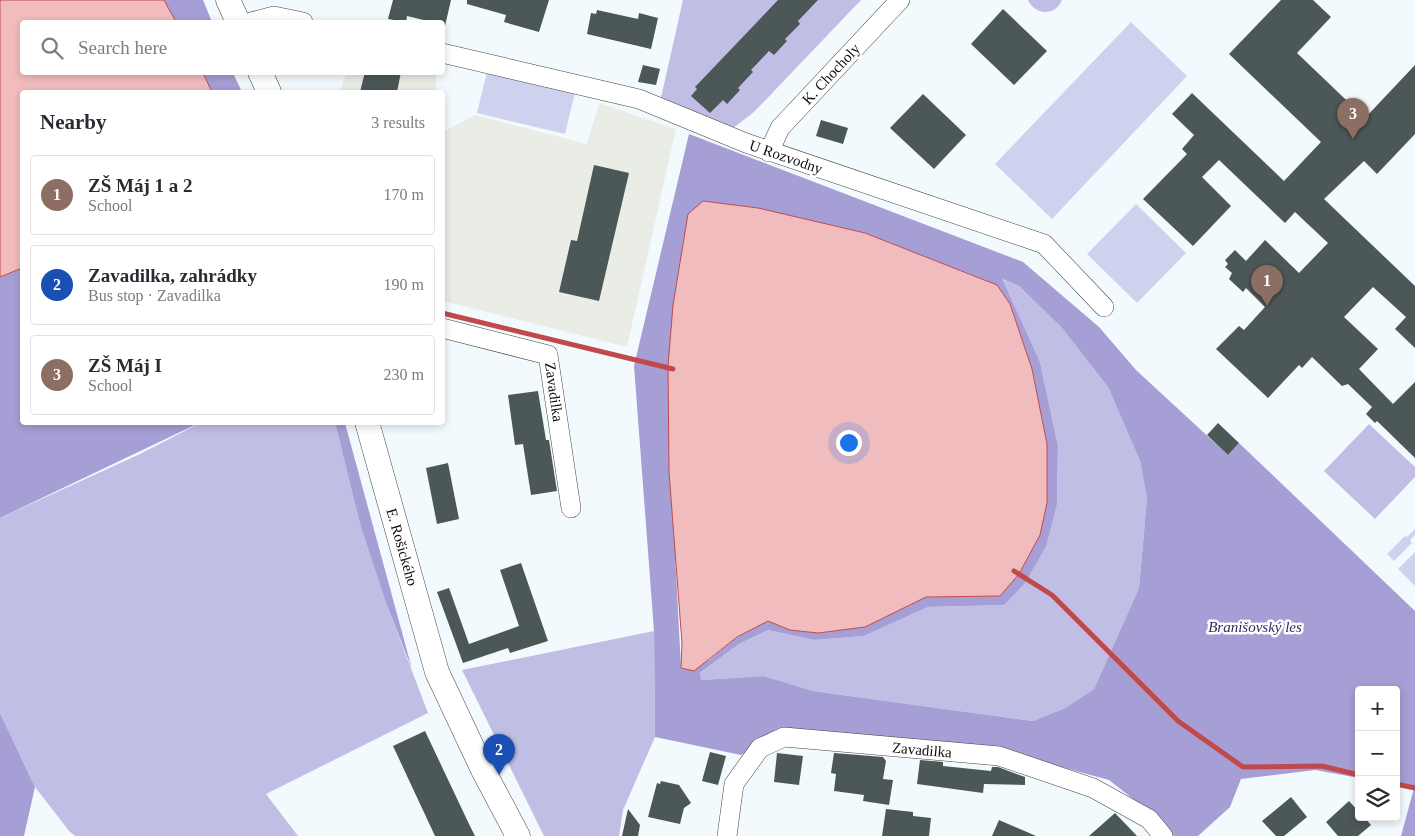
<!DOCTYPE html>
<html lang="en">
<head>
<meta charset="utf-8">
<style>
  :root { --surface:#fff; --page:#f7f7f7; --text:#2b2b33; --muted:#7c7c81; --line:#e1e1e2; --accent:#2f6852 }
  body { margin:0; font-family:Georgia,serif; background:var(--page); color:var(--text) }
  .controls { position:absolute; right:15px; bottom:15px; display:grid; overflow:hidden; border-radius:5px; box-shadow:0 2px 8px #0003 }
  .controls button { width:45px; height:45px; display:grid; place-items:center; padding:0; border:0; border-bottom:1px solid var(--line); background:var(--surface); color:var(--text); font:25px sans-serif }
  .you { position:absolute; left:848px; top:442px; width:18px; height:18px; margin:-12px; border:4px solid #fff; border-radius:50%; background:#1a73e8; box-shadow:0 0 0 8px #1a73e833 }
  .badge { display:grid; place-items:center; width:32px; height:32px; border-radius:50%; background:var(--accent); color:#fff; font-size:16px; font-weight:700 }
  .pin { position:absolute; translate:-50% -41px; filter:drop-shadow(0 1px 2px #0008) }
  .pin::after { content:''; position:absolute; top:26px; width:18px; height:15px; background:inherit; clip-path:polygon(0 0,100% 0,50% 100%) }
  .list { margin:0; padding:0; list-style:none }
  h2 { display:flex; justify-content:space-between; align-items:center; height:65px; margin:0; padding:0 20px; font-size:21px }
  h2 small { font-size:16px; font-weight:400; color:var(--muted) }
  .list li { display:grid; grid-template-columns:32px 1fr auto; gap:15px; align-items:center; box-sizing:border-box; height:80px; margin:0 10px 10px; padding:0 10px; border:1px solid var(--line); border-radius:5px }
  .list b { display:block; font-size:19px; white-space:nowrap }
  .list p { margin:0; font-size:16px; white-space:nowrap; color:var(--muted) }
  .list em { font-size:16px; font-style:normal; color:var(--muted) }
  .icon { flex:none; width:28px; height:28px; fill:none; stroke:currentColor; stroke-width:2; stroke-linecap:round; stroke-linejoin:round }
  .map { position:relative; flex:none; width:1415px; height:836px; overflow:hidden }
  .search { position:absolute; background:var(--surface); box-shadow:0 2px 8px #0003; left:20px; top:20px; width:425px; height:55px; display:flex; align-items:center; gap:12px; box-sizing:border-box; padding:0 18px; border-radius:5px; color:var(--muted); font-size:19px }
  .panel { position:absolute; background:var(--surface); box-shadow:0 2px 8px #0003; left:20px; top:90px; width:425px; height:335px; border-radius:5px }
  .map>svg:first-child { display:block }
  .industrial { fill:#e9ede5 }
  .green { fill:#c1bee6 }
  .forest { fill:#a69fd5; fill-rule:evenodd }
  .pitch { fill:#cfd2ee }
  .water { fill:#f1bcbe; stroke:#c1494c }
  .lines { fill:none; stroke-linecap:round; stroke-linejoin:round }
  .stream { stroke:#c1494c; stroke-width:5 }
  .building { fill:#4c5757 }
  .minor-casing { stroke:#424242; stroke-width:20 }
  .tertiary-casing { stroke:#424242; stroke-width:25 }
  .minor { stroke:#fff; stroke-width:19 }
  .tertiary { stroke:#fff; stroke-width:24 }
  .labels { text-anchor:middle; stroke-width:5; stroke-linejoin:round; paint-order:stroke }
  .street-label { font-size:15px; fill:#0f0f0f; stroke:#fff }
  .park-label { font-size:15px; font-style:italic; fill:#3b2562; stroke:#fff }
</style>
</head>
<body>
<div class="map">
<svg width="1415" height="836" viewBox="0 0 1415 836">
  <rect width="100%" height="100%" fill="#f3fafe"/>
  <path class="industrial" d="M346,73H436V92H340Z
    M599,103L676,129L627,347L443,301V132L475,115L587,144Z"/>
  <path class="green" d="M683,0H861L754,112L732,129L660,102Z
    M1028,0H1062C1055,17 1035,15 1028,0Z
    M1001,279L1019,286L1062,328L1108,387L1140,461L1147,498L1139,588L1094,689L1065,708L1033,721L813,691L764,676L701,680L699,674L739,644L768,630L814,640L864,636L928,607L1004,605L1057,504L1058,446L1040,362Z
    M200,423H335L360,524L386,603L428,713L266,794L298,836H75L69,831L35,787L0,713V518L140,454Z
    M1369,424L1415,467V477L1375,519L1324,471Z
    M654,631L655,737L623,810L619,836H544L462,670Z"/>
  <path class="forest" d="M164,0H203L212,22H176Z
    M203,73H233L242,92H212Z
    M689,134L1023,262L1099,327L1136,370L1228,455L1239,443L1415,611V836H1401L1414,788L1396,784V690H1359V778L1315,770L1241,779L1230,807L1198,836H1174L1151,813L1109,780L999,750L793,730L741,755L655,737L654,631L634,366ZM704,201L758,208L865,233L997,285L1010,304L1032,369L1047,444V503L1000,596L926,597L865,627L818,633L790,630L768,621L737,637L709,660L681,668L675,553ZM1002,279L1019,286L1062,328L1108,387L1140,461L1147,498L1139,588L1094,689L1065,708L1033,721L813,691L764,676L701,680L700,673L739,644L768,630L814,640L864,636L928,607L1004,605L1025,583L1046,546L1057,504L1058,446L1040,362Z
    M22,268V422L199,423L0,518V277Z
    M335,423H345L412,669L386,603L360,524Z
    M0,713L35,787L24,836H0Z"/>
  <path class="pitch" d="M1131,22L1187,76L1052,219L995,164Z
    M487,72L575,93L565,134L477,113Z
    M1136,204L1186,253L1137,303L1087,254Z
    M1415,529V535L1410,540L1412,543L1394,561L1387,554L1405,536L1407,537Z
    M1415,552V586L1398,569Z"/>
  <path class="water" d="M0,0H164L176,22H22V72L203,73L212,92H22V268L0,277Z
    M703,201L758,208L865,233L997,285L1010,304L1032,369L1047,444V503L1040,535L1019,574L1000,596L926,597L865,627L818,633L790,630L768,621L737,637L694,671L681,668L682,643L669,472L668,366L673,305L688,214Z"/>
  <g class="lines">
    <path class="stream" d="M442,313L673,369
      M1014,571L1052,595L1178,721L1243,767L1322,766L1359,775
      M1396,784L1415,788"/>
  </g>
  <path class="building" d="M393,0H451L445,26L442,22H432L407,16L406,22L388,19Z
    M467,0H549L539,32L504,22L506,15L467,4Z
    M778,0H818L798,21L800,24L785,39L787,41L774,55L769,51L751,70L753,72L738,88L740,90L727,104L723,100L710,113L691,96L697,89L695,87Z
    M1281,0H1313L1331,17L1297,53L1365,118L1415,65V134L1377,174L1364,161L1324,199L1415,286V348L1395,329L1406,317L1373,287L1344,317L1378,349L1359,369L1393,404L1415,382V458L1377,421L1375,423L1366,414L1372,407L1348,384L1342,386L1312,357L1302,368L1299,365L1268,398L1216,349L1239,326L1244,330L1265,307L1246,288L1243,292L1229,279L1232,273L1225,267L1228,264L1225,260L1235,250L1246,261L1265,240L1299,273L1328,243L1295,212L1285,223L1219,160L1202,177L1231,206L1193,246L1143,199L1187,154L1182,149L1194,135L1172,114L1192,93L1284,181L1321,142L1229,54Z
    M1003,9L1047,51L1014,85L971,44Z
    M597,10L638,19L639,13L658,18L651,49L587,34L591,13L596,14Z
    M643,65L660,69L656,85L638,82Z
    M365,72H401L397,92H360Z
    M923,94L966,135L934,169L890,128Z
    M821,120L848,128L843,144L816,136Z
    M594,165L629,173L599,301L559,292L571,240L577,241Z
    M538,391L546,440H549L557,491L531,495L523,444L515,445L508,395Z
    M1218,423L1239,443L1228,455L1207,435Z
    M448,463L459,519L437,524L426,468Z
    M521,563L548,641L510,653L508,648L463,663L437,592L449,588L469,644L519,626L500,570Z
    M425,731L469,824L475,836H435L393,746Z
    M710,752L726,756L718,785L702,781Z
    M777,753L803,756L799,785L774,782Z
    M834,753L883,757L886,761L883,779L893,780L889,805L863,801L864,795L834,791L836,774L831,773Z
    M920,760L943,762V766L991,771L992,767H998L1025,777V785L984,784L983,793L917,784Z
    M661,781L679,785L691,803L684,808L680,824L648,817L657,783L660,784Z
    M1291,797L1307,817L1284,836H1276L1262,821Z
    M1349,801L1359,812V817H1364L1371,825L1358,836H1338L1326,822Z
    M628,809L640,825L638,836H622Z
    M886,809L913,812V816L931,818L929,836H882Z
    M1115,813L1137,836H1089Z
    M999,820L1036,836H992Z"/>
  <g class="lines">
    <defs>
      <path id="minor" d="M251,22L274,16L303,22
        M442,53L639,99L746,143L1044,244L1104,307
        M769,152L780,128L900,0
        M442,328L548,355L571,508
        M727,836L734,784L760,748L784,737L999,756L1093,788L1149,819L1163,836"/>
      <path id="tertiary" d="M228,0L238,22
        M260,72L269,92
        M367,422L437,672L483,770L518,836"/>
    </defs>
    <use href="#minor" class="minor-casing"/>
    <use href="#tertiary" class="tertiary-casing"/>
    <use href="#minor" class="minor"/>
    <use href="#tertiary" class="tertiary"/>
  </g>
  <g class="labels">
    <g class="street-label">
      <text transform="translate(831 74) rotate(-47)" y="5">K. Chocholy</text>
      <text transform="translate(786 157) rotate(19)" y="5">U Rozvodny</text>
      <text transform="translate(554 392) rotate(82)" y="5">Zavadilka</text>
      <text transform="translate(402 547) rotate(74)" y="5">E. Rošického</text>
      <text transform="translate(922 750) rotate(5)" y="5">Zavadilka</text>
    </g>
    <g class="park-label">
      <text x="1255" y="632">Branišovský les</text>
    </g>
  </g>
</svg>
<div class="controls">
<button>+</button>
<button>−</button>
<button><svg class="icon" aria-label="layers" viewBox="0 0 24 24"><path d="M12 4l9 5-9 5-9-5zM3 14l9 5 9-5"/></svg></button>
</div>
<div class="you"></div>
<div class="pin badge" style="left:1267px;top:306px;background:#8d6e63">1</div>
<div class="pin badge" style="left:499px;top:775px;background:#1a4fb4">2</div>
<div class="pin badge" style="left:1353px;top:139px;background:#8d6e63">3</div>
<div class="search"><svg class="icon" aria-label="search" viewBox="0 0 24 24"><circle cx="10" cy="10" r="6"/><path d="M15 15l6 6"/></svg>Search here</div>
<section class="panel">
<h2>Nearby<small>3 results</small></h2>
<ul class="list">
<li><span class="badge" style="background:#8d6e63">1</span><div><b>ZŠ Máj 1 a 2</b><p>School</p></div><em>170 m</em></li>
<li><span class="badge" style="background:#1a4fb4">2</span><div><b>Zavadilka, zahrádky</b><p>Bus stop · Zavadilka</p></div><em>190 m</em></li>
<li><span class="badge" style="background:#8d6e63">3</span><div><b>ZŠ Máj I</b><p>School</p></div><em>230 m</em></li>
</ul>
</section>
</div>
</body>
</html>
